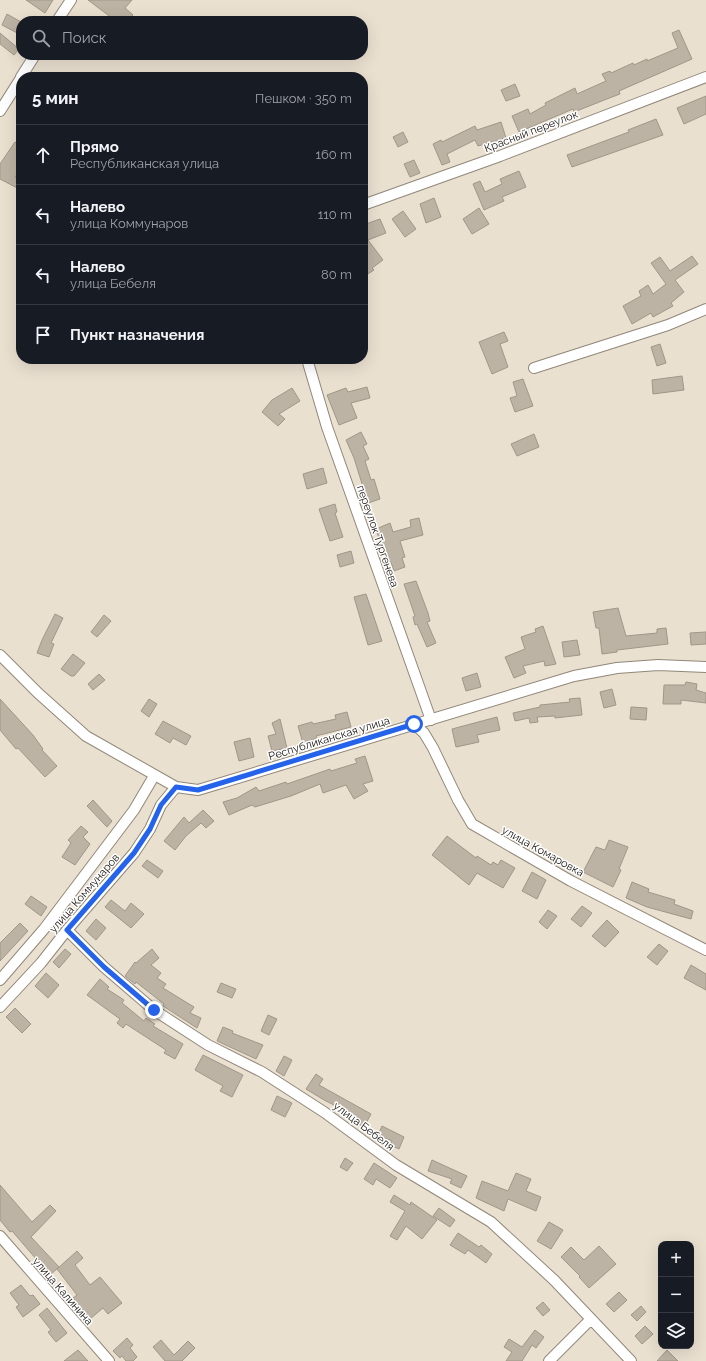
<!DOCTYPE html>
<html lang="ru">
<head>
<meta charset="utf-8">
<style>
  :root { --surface:#171b24; --page:#242831; --text:#f1f3f6; --muted:#9ea1a6; --line:#363941 }
  body { margin:0; font-family:Raleway,sans-serif; background:var(--page); color:var(--text) }
  .controls { position:absolute; right:12px; bottom:12px; display:grid; overflow:hidden; border-radius:8px; box-shadow:0 4px 16px #0002 }
  .controls button { width:36px; height:36px; display:grid; place-items:center; padding:0; border:0; border-bottom:1px solid var(--line); background:var(--surface); color:var(--text); font:20px sans-serif }
  .stop { position:absolute; width:12px; height:12px; margin:-9px; border:3px solid #2563eb; border-radius:50%; background:#fff }
  .stop.end { background:#2563eb; border-color:#fff; box-shadow:0 1px 4px #0008 }
  .list { margin:0; padding:0; list-style:none }
  h2 { display:flex; justify-content:space-between; align-items:center; height:52px; margin:0; padding:0 16px; font-size:17px }
  h2 small { font-size:13px; font-weight:400; color:var(--muted) }
  .list li { display:grid; grid-template-columns:26px 1fr auto; gap:12px; align-items:center; box-sizing:border-box; height:60px; padding:0 16px; border-top:1px solid var(--line) }
  .list b { display:block; font-size:15px; white-space:nowrap }
  .list p { margin:0; font-size:13px; white-space:nowrap; color:var(--muted) }
  .list em { font-size:13px; font-style:normal; color:var(--muted) }
  .icon { flex:none; width:22px; height:22px; fill:none; stroke:currentColor; stroke-width:2; stroke-linecap:round; stroke-linejoin:round }
  .map { position:relative; flex:none; width:706px; height:1361px; overflow:hidden }
  .search { position:absolute; background:var(--surface); box-shadow:0 4px 16px #0002; left:16px; top:16px; width:352px; height:44px; display:flex; align-items:center; gap:10px; box-sizing:border-box; padding:0 14px; border-radius:16px; color:var(--muted); font-size:15px }
  .panel { position:absolute; background:var(--surface); box-shadow:0 4px 16px #0002; left:16px; top:72px; width:352px; height:292px; border-radius:16px }
  .map>svg:first-child { display:block }
  .building { fill:#bdb3a4; stroke:#a19788 }
  .lines { fill:none; stroke-linecap:round; stroke-linejoin:round }
  .street-casing { stroke:#918779; stroke-width:12 }
  .street { stroke:#fff; stroke-width:10 }
  .route { stroke:#2563eb; stroke-width:5 }
  .labels { text-anchor:middle; stroke-width:3; stroke-linejoin:round; paint-order:stroke }
  .street-label { font-size:11px; fill:#18140f; stroke:#fff }
</style>
</head>
<body>
<div class="map">
<svg width="706" height="1361" viewBox="0 0 706 1361">
  <rect width="100%" height="100%" fill="#eae0d0"/>
  <path class="building" d="M26,0H53L45,13Z
    M88,0H132L125,8L133,15L127,21H116Z
    M7,14L21,22V35L2,25Z
    M679,30L692,59L619,91L620,94L612,97L574,112L573,109L519,132L512,116L528,109L530,114L546,105L545,103L575,88L577,94L606,81L602,74L610,71L611,73L633,63L634,65L647,59V61L678,48L672,33Z
    M0,33L19,49L14,55L0,44Z
    M515,84L520,96L506,101L501,90Z
    M706,96V114L684,124L677,108Z
    M656,119L663,135L572,167L567,155L629,132L628,130Z
    M501,122L506,138L478,146L475,140L447,154L450,162L442,165L433,144L441,140L442,142L475,126L477,130Z
    M403,132L408,142L398,147L393,137Z
    M15,142L21,146V169L15,177L21,180V190L0,179V164Z
    M414,160L420,173L410,177L404,164Z
    M519,171L526,187L502,197L504,201L484,210L473,184L480,181L485,192L502,184L500,179Z
    M434,198L441,217L426,223L420,204Z
    M479,208L489,224L472,234L463,219Z
    M403,211L416,229L405,237L392,219Z
    M380,219L386,233L368,240L383,260L372,268L374,270L363,277V225Z
    M692,256L698,264L675,280L684,292L671,303L673,306L653,317L651,313L632,324L623,306L641,296L639,291L648,285L653,294L666,284L651,263L660,257L670,271Z
    M504,332L508,341L500,344L508,367L492,374L479,342Z
    M660,344L666,363L657,366L651,347Z
    M682,376L684,390L653,394L652,380Z
    M523,379L533,406L515,412L510,398L517,396L513,382Z
    M367,387L370,398L351,403L357,418L339,425L327,395L346,388L348,392Z
    M292,388L300,401L279,414L285,419L278,426L262,412L272,400Z
    M361,432L367,444L363,446L369,459L365,461L371,480L374,479L380,499L368,503L354,458L346,440Z
    M534,434L539,447L517,456L511,444Z
    M323,468L327,483L307,489L303,474Z
    M335,504L337,512L335,513L343,537L330,541L319,509Z
    M419,518L423,535L400,541L405,557L402,558L405,567L394,571L391,562L387,563L376,529L390,523L393,532L411,527L410,520Z
    M351,551L354,563L340,567L337,555Z
    M416,581L428,613L430,621L427,622L436,643L427,647L417,624L415,625L413,617L415,616L404,584Z
    M366,594L382,641L368,645L354,597Z
    M618,608L626,636L657,633V629L666,628L668,644L617,650V652L602,654L599,628H596L593,612Z
    M55,614L63,618L51,643L54,644L49,657L37,653L42,640Z
    M104,615L111,621L97,637L91,632Z
    M543,626L556,664L545,666L544,661L523,666L526,673L514,678L505,657L525,649L521,637L536,632L535,629Z
    M706,632V644L691,645L690,633Z
    M577,640L580,655L564,657L562,642Z
    M73,654L85,663L74,676H71L61,669Z
    M477,673L481,687L466,691L462,678Z
    M99,674L105,680L93,690L88,684Z
    M686,682L697,684L696,690L706,693V703L681,700V704H663L664,685H685Z
    M612,689L616,705L604,708L600,692Z
    M580,698L582,715L555,718V716L537,717L538,722L530,723L529,718L515,721L513,713L540,707V705L570,702L569,699Z
    M0,699L33,735L43,749L42,750L57,766L45,777L18,748L16,749L0,730Z
    M149,699L157,704L149,717L141,711Z
    M631,707L647,708L646,720L630,719Z
    M347,712L351,727L316,736L317,738L303,743L298,726L312,722L313,724L336,719L335,715Z
    M497,717L500,730L477,735L479,742L456,747L452,729Z
    M280,719L287,748L272,751L268,736L276,734L272,723Z
    M163,721L191,736L186,745L173,738L170,743L155,734Z
    M250,738L254,757L239,761L234,742Z
    M365,756L373,781L363,784L368,791L354,799L346,785L323,793L320,784L291,796L255,807L252,805L229,815L223,802L237,798L256,787L259,791L286,782L287,784L330,769L331,771L357,763L355,759Z
    M93,800L112,821L107,827L87,806Z
    M203,810L214,821L206,828L201,823L186,836L175,850L164,841L184,817L189,823Z
    M81,826L88,832L83,837L90,844L75,865L62,857L71,843L68,840Z
    M447,836L476,858L477,856L491,865L493,862L498,865L501,860L515,868L503,888L477,873L469,885L432,855Z
    M609,840L628,847L619,869L621,870L613,887L583,872L596,847L605,850Z
    M147,860L163,871L158,878L142,866Z
    M532,872L546,880L537,899L522,891Z
    M632,882L649,889L648,892L675,900L674,904L693,911L691,919L647,907L626,898Z
    M31,896L47,907L41,916L25,904Z
    M111,900L125,911L131,903L144,914L131,928L105,907Z
    M582,906L592,913L581,927L571,919Z
    M548,910L557,916L547,929L539,922Z
    M96,919L106,928L96,940L86,931Z
    M607,920L619,932L605,947L592,936Z
    M20,923L28,931L0,961V943Z
    M659,944L668,951L657,965L647,957Z
    M65,949L71,954L59,968L53,962Z
    M152,949L159,958L151,965L161,973L157,978L166,984L163,988L194,1007L190,1013L201,1018L197,1028L163,1006L164,1004L136,982L135,984L125,976L135,962L136,963Z
    M691,965L706,974V990L684,978Z
    M46,973L59,985L48,998L35,986Z
    M100,979L109,987L107,989L124,1000L122,1003L144,1021L146,1018L155,1024L153,1026L183,1044L175,1059L164,1053L166,1050L126,1024L123,1028L117,1023L120,1019L87,995Z
    M221,983L236,989L232,998L217,992Z
    M15,1008L31,1024L22,1033L6,1017Z
    M268,1015L277,1019L269,1035L261,1031Z
    M223,1027L233,1031L232,1033L263,1045L256,1059L217,1041Z
    M203,1055L243,1075L232,1097L220,1091L223,1086L195,1070Z
    M284,1056L292,1060L284,1076L276,1071Z
    M316,1074L323,1079L319,1085L371,1114L364,1127L353,1121L356,1116L324,1100L306,1089Z
    M277,1096L292,1103L285,1117L271,1110Z
    M382,1126L404,1137L399,1149L390,1145L392,1141L378,1135Z
    M345,1158L353,1163L347,1171L340,1167Z
    M432,1160L467,1176L461,1188L450,1183L452,1179L428,1171Z
    M374,1163L397,1178L390,1188L376,1179L373,1185L364,1179Z
    M516,1173L531,1179L526,1191L541,1197L536,1211L508,1199L504,1211L476,1198L482,1181L508,1191Z
    M0,1185L32,1222L50,1205L56,1211L31,1237L59,1267L50,1275L12,1231L10,1232L0,1220Z
    M394,1195L410,1205L411,1202L437,1220L422,1239L406,1226L397,1240L390,1236L405,1211L390,1202Z
    M439,1208L455,1220L450,1227L433,1216Z
    M549,1222L563,1230L551,1249L537,1241Z
    M458,1233L479,1247L481,1245L492,1254L486,1263L468,1250L465,1254L450,1245Z
    M599,1246L616,1264L589,1288L579,1277L580,1276L561,1257L571,1247L584,1260Z
    M77,1251L83,1258L75,1265L90,1285L100,1277L122,1303L108,1314L103,1308L90,1319L73,1298L77,1295L57,1269Z
    M21,1285L30,1296L33,1295L40,1304L23,1317L16,1307L19,1305L10,1293Z
    M619,1292L627,1300L614,1312L606,1304Z
    M543,1302L550,1310L543,1316L536,1308Z
    M641,1306L646,1312L637,1321L631,1315Z
    M47,1308L67,1333L56,1342L48,1332L51,1330L39,1315Z
    M645,1326L653,1334L642,1344L635,1336Z
    M535,1330L544,1337L536,1348L532,1345L522,1361H506L512,1352L504,1347L509,1339L522,1347Z
    M127,1338L133,1345L130,1348L137,1357L133,1361H126L122,1356L120,1358L113,1351Z
    M161,1340L174,1355L188,1341L195,1348L182,1361H165L153,1347Z
    M78,1350L88,1361H64Z
    M667,1350L678,1361H657Z"/>
  <g class="lines">
    <defs>
      <path id="street" d="M57,21L71,0
        M21,77L35,55
        M0,111L21,78
        M363,205L500,156L706,77
        M307,359L327,427L431,720
        M534,368L668,325L706,309
        M0,655L38,693L86,736L176,787L198,790L574,676L617,668L658,665L706,667
        M414,724L424,733L433,748L458,800L472,824L571,881L706,950
        M67,930L104,967L154,1010L208,1045L262,1072L324,1112L396,1165L491,1222L554,1280L631,1361
        M0,980L44,929L134,810L154,776
        M0,1007L41,963L67,930L134,853L150,829L161,805L176,787
        M0,1236L109,1361
        M549,1361L591,1319"/>
    </defs>
    <use href="#street" class="street-casing"/>
    <use href="#street" class="street"/>
  </g>
  <g class="lines">
    <path class="route" d="M154,1010L104,967L67,930L134,853L150,829L161,805L176,787L198,790L414,724"/>
  </g>
  <g class="labels">
    <g class="street-label">
      <text transform="translate(531 131) rotate(-21)" y="4">Красный переулок</text>
      <text transform="translate(378 536) rotate(71)" y="4">переулок Тургенева</text>
      <text transform="translate(329 738) rotate(-17)" y="4">Республиканская улица</text>
      <text transform="translate(543 851) rotate(29)" y="4">улица Комаровка</text>
      <text transform="translate(84 893) rotate(-49)" y="4">улица Коммунаров</text>
      <text transform="translate(364 1126) rotate(37)" y="4">улица Бебеля</text>
      <text transform="translate(63 1291) rotate(49)" y="4">улица Калинина</text>
    </g>
  </g>
</svg>
<div class="controls">
<button>+</button>
<button>−</button>
<button><svg class="icon" aria-label="layers" viewBox="0 0 24 24"><path d="M12 4l9 5-9 5-9-5zM3 14l9 5 9-5"/></svg></button>
</div>
<div class="stop" style="left:414px;top:724px"></div>
<div class="stop end" style="left:154px;top:1010px"></div>
<div class="search"><svg class="icon" aria-label="search" viewBox="0 0 24 24"><circle cx="10" cy="10" r="6"/><path d="M15 15l6 6"/></svg>Поиск</div>
<section class="panel">
<h2>5 мин<small>Пешком · 350 m</small></h2>
<ul class="list">
<li><svg class="icon" aria-label="ahead" viewBox="0 0 24 24"><path d="M12 20V5M6 11l6-6 6 6"/></svg><div><b>Прямо</b><p>Республиканская улица</p></div><em>160 m</em></li>
<li><svg class="icon" aria-label="left" viewBox="0 0 24 24"><path d="M17 20v-9H6M10 6l-5 5 5 5"/></svg><div><b>Налево</b><p>улица Коммунаров</p></div><em>110 m</em></li>
<li><svg class="icon" aria-label="left" viewBox="0 0 24 24"><path d="M17 20v-9H6M10 6l-5 5 5 5"/></svg><div><b>Налево</b><p>улица Бебеля</p></div><em>80 m</em></li>
<li><svg class="icon" aria-label="arrive" viewBox="0 0 24 24"><path d="M6 21V4h12l-3 4 3 4H6"/></svg><div><b>Пункт назначения</b></div></li>
</ul>
</section>
</div>
</body>
</html>
